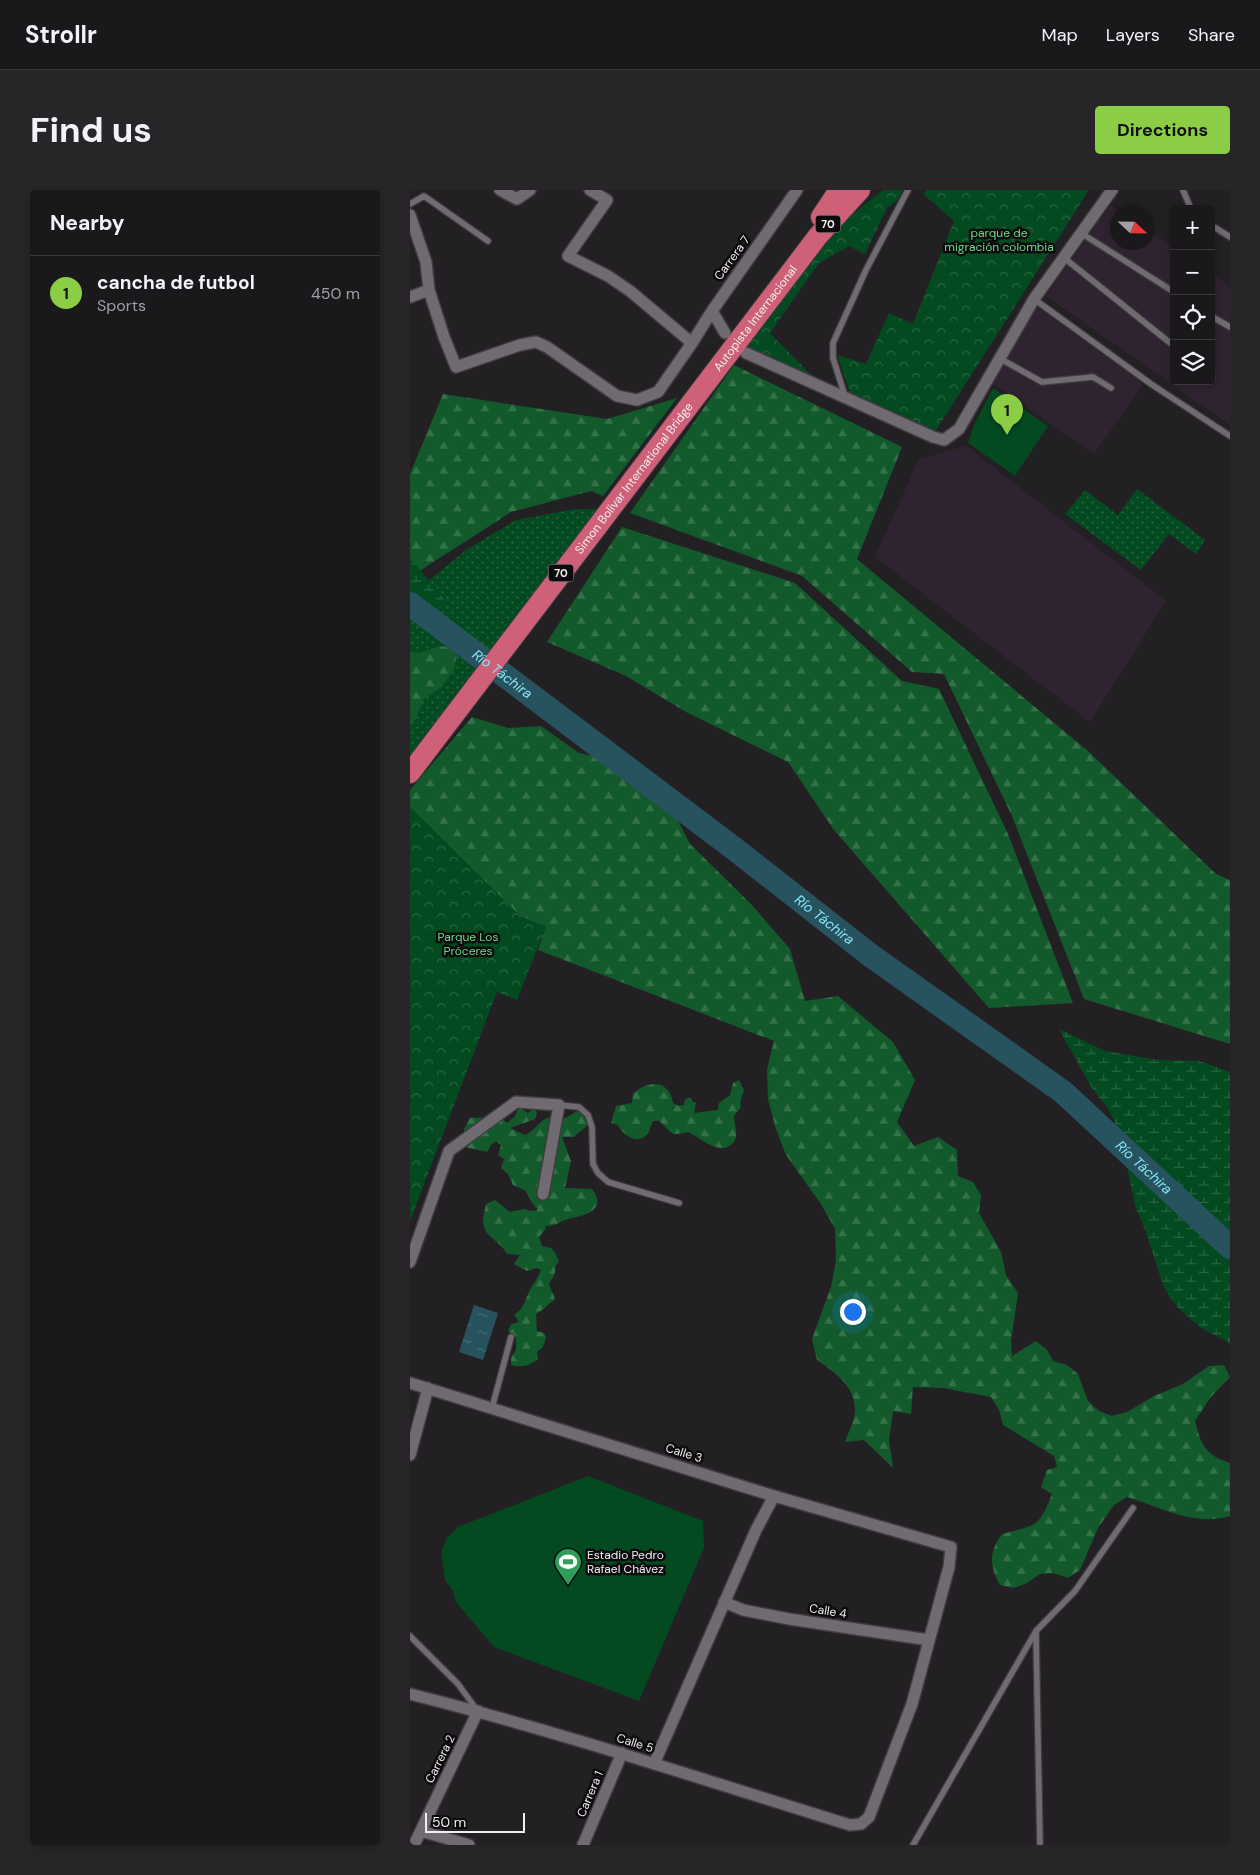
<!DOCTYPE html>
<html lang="en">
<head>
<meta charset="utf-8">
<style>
  :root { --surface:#1a181b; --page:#272528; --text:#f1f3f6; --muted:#9fa0a3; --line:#38373a; --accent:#8bce46 }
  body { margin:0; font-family:"DM Sans",sans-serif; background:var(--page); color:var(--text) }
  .controls { position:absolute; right:15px; top:15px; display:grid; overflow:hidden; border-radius:5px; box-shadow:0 2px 8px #0003 }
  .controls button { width:45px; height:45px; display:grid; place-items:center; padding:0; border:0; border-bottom:1px solid var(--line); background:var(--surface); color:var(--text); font:25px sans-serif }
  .compass { position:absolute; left:700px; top:15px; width:45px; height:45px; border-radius:50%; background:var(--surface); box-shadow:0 2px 8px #0003; rotate:112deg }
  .scale { position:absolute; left:15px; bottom:12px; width:100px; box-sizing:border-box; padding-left:5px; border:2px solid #f1eef1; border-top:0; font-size:14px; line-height:18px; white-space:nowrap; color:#f1eef1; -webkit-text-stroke:4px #0c0a0c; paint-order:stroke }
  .you { position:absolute; left:442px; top:1121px; width:18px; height:18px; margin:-12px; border:4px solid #fff; border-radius:50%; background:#1a73e8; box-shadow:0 0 0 8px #1a73e833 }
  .badge { display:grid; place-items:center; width:32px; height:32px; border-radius:50%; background:var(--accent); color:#111; font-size:16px; font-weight:700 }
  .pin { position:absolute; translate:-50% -41px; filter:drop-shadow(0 1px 2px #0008) }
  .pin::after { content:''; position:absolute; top:26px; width:18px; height:15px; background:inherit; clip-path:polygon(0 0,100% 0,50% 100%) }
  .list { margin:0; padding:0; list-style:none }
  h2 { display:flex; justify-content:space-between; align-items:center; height:65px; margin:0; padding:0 20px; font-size:21px }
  h2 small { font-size:16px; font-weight:400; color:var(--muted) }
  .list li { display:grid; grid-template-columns:32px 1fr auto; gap:15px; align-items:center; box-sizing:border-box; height:75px; padding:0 20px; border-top:1px solid var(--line) }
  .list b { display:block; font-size:19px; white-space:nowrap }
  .list p { margin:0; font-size:16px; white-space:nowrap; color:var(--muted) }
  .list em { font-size:16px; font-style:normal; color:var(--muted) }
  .icon { flex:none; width:28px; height:28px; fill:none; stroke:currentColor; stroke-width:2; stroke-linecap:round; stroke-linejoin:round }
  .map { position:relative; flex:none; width:820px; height:1655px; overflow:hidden; border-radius:5px }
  header { display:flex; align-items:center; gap:30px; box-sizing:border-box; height:70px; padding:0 25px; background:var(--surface); border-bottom:1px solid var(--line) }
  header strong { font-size:24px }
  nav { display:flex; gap:28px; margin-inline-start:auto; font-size:18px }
  .intro { display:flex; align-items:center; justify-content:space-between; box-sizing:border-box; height:120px; padding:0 30px }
  h1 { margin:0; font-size:35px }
  .button { padding:12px 22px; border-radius:5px; background:var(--accent); color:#111; font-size:18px; font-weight:700 }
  main { display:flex; gap:30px; padding:0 30px }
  aside { flex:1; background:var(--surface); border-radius:5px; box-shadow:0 2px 8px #0003 }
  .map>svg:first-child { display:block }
  .commercial { fill:#302331 }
  .grass { fill:url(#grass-dots) }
  .forest { fill:url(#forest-firs) }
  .wetland { fill:url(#wetland-marsh) }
  .park { fill:url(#park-crowns) }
  .pitch { fill:#044a20 }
  .water { fill:url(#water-ripples) }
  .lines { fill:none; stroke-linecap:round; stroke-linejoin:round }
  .river { stroke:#27535e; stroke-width:24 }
  .service-casing { stroke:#3f3b3f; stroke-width:8 }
  .minor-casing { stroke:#3f3b3f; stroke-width:14 }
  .trunk-casing { stroke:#3f3b3f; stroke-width:22 }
  .service { stroke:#6f6b70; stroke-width:5.5 }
  .minor { stroke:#6f6b70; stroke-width:11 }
  .trunk { stroke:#ce6077; stroke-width:20 }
  .labels { text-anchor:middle; stroke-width:5; stroke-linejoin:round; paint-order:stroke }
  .shield { fill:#0c0a0c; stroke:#acaaac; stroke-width:1 }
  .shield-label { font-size:11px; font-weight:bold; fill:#f1eef1 }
  .park-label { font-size:12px; fill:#6add89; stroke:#0c0a0c }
  .street-label { font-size:12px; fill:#f1eef1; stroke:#0c0a0c }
  .poi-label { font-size:12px; fill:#f1eef1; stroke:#0c0a0c; text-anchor:start }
  .water-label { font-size:14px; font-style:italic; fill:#87e6fc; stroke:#0c0a0c }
</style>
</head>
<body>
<header>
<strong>Strollr</strong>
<nav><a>Map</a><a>Layers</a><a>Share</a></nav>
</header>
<div class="intro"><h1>Find us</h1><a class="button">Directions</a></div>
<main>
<aside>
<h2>Nearby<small></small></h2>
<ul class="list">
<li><span class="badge">1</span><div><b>cancha de futbol</b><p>Sports</p></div><em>450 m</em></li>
</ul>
</aside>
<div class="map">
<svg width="820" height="1655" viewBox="0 0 820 1655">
  <defs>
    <pattern id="grass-dots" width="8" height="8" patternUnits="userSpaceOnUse" patternTransform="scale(1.25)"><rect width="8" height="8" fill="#044a20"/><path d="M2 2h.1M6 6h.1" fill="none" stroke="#296441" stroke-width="1.8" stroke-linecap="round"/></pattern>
    <pattern id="forest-firs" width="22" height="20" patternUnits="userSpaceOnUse" patternTransform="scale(1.25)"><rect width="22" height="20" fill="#125a2b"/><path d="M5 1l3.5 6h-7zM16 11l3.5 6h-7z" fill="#35724a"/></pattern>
    <pattern id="wetland-marsh" width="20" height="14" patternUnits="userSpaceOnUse" patternTransform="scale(1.25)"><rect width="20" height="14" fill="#044a20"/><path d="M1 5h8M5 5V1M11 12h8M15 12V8" fill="none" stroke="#296441"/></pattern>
    <pattern id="park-crowns" width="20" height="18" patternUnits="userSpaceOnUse" patternTransform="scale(1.25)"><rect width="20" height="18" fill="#044a20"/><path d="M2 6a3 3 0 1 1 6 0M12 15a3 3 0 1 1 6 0" fill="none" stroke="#296441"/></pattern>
    <pattern id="water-ripples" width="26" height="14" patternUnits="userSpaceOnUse" patternTransform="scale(1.25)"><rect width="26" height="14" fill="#27535e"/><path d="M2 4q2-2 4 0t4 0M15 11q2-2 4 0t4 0" fill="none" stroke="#476c76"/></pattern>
  </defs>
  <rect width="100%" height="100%" fill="#232024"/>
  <path class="commercial" d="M700,16L710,22H708V52H738V41L764,58V191H801V83L820,96V235L636,106Z
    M626,116L733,194L684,264L582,193Z
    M556,256L756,411L680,532L465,367L509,269Z"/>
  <path class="grass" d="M727,299L795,350L786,364L759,344L731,380L655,324L675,300L708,325Z
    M165,319H196L0,573V535L6,528L13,508L31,498L44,480L48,458L28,456L10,463L0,462V406L56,360L106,330Z"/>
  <path class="forest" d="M324,175L492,257L447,369L678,561L806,684L820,690V854L674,809L602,626L534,484L502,482L392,386L220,323Z
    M33,204L197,229L267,208L193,306L181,301L101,322L0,387V284Z
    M212,337L385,393L492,491L529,499L598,644L663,813L579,818L424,640L378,572L276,522L216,486L137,452Z
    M28,456L48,458L44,480L31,498L14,508L6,528L0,535V462L10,463Z
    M62,527L98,538L131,536L169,563L222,575L250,596L280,654L340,713L380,759L395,811L428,806L483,852L505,890L487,932L504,956L528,947L547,960L548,986L563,992L571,1005L569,1023L591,1062L596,1085L608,1103L601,1151L602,1166L626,1151L637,1160L643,1171L657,1175L668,1184L678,1211L689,1221L702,1226L717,1222L744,1206L773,1194L799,1176L814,1175L820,1187L800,1208L785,1231C791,1255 795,1265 820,1273V1326C784,1337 751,1317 717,1307L704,1315L688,1338L670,1380L658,1388L643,1383L630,1384L617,1393L604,1398L590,1395C579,1375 579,1362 592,1344C627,1334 628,1339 642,1304L631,1297L637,1280L647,1277L644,1266L593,1235L589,1220L581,1207L533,1198L503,1197L501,1224L483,1221L479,1250L483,1278L454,1250L435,1252C438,1243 444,1232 445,1222C446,1197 426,1183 407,1170L402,1149L421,1097L426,1070L425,1039L411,1014L376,965L366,939L358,909L357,879L364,851L128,760L136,737L110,726L0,617V600Z
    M329,890L334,900L330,912L331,917L324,926C324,933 327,940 326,946C326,949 325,950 323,953C310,967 291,948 278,942C257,947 263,942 249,931H243C241,935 240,939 238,943C229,956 213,946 208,935L201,933L206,916L222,913L223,904C238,890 259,889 263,913L269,916L274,915L275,909L281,908L282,911L286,913L284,923L308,920L309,913L320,905L323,893Z
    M109,917L118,923L124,918L127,923L125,929L100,938L115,945C126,940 128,932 137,928C142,926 143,929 148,929C154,931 163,923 169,920L182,929C176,939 171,939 164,947H152L161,971L155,998L182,999C199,1021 172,1026 158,1029C148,1032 147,1036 136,1036L135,1040L129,1047L132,1056C146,1059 143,1060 149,1071L145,1077C146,1084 143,1088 139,1093C140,1100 144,1103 145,1110C137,1114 134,1120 126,1124L127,1141L134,1143L136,1147L133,1157L127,1162L128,1169C120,1176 111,1178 101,1175V1168L106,1160V1148L98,1141L101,1134L109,1132L104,1125C115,1118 115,1109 121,1098C125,1092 128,1087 131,1080L126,1078L117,1081L104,1074L110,1065L97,1064C90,1050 74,1048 73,1031C73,1025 75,1019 76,1014L85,1010L100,1022L114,1019L120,1021L128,1020L122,1013L116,1001L103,995L98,984L91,978L94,969L88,965L91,955L86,951L81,955L77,962L55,957L54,939L60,928C72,927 77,929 89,926L97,933L105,926Z"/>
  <path class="wetland" d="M0,368L39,415L0,425Z
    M649,839L695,861L748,870L789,871L820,882V1153L791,1138L769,1119L760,1108L753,1095L736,1042L725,1016L713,957L704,930L696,916L681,897Z"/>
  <path class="park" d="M473,0H492L488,10L477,18L455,64L439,56L409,73L360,143L403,187L334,158L384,86L433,32Z
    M517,0H679L525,242L441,205L427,165L456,174L479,123L503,134L544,31L513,4Z
    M0,617L110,726L136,737L107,810L87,802L0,1031Z"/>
  <path class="pitch" d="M583,198L638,236L605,286L558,253L564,235Z
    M178,1286L293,1331L294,1358L229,1511L84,1457L45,1411L43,1401L35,1390L31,1362L37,1348L48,1337Z"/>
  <path class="water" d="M64,1115L88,1123L73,1170L49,1162Z"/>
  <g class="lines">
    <path class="river" id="s1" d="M0,414L326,660L460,765L653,902L820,1057"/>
    <defs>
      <path id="service" d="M773,0L781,19
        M0,14L14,6L78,51
        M801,35L820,47
        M671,43L764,102
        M653,67L764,156
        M624,109L741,194L820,246
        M801,126L820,137
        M589,168L632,192L683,187L701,198
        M801,187H802
        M435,206L423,168V153L456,80L498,0
        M149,915L169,917L178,925L182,937L183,974L188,983L198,992L269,1013
        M82,1218L101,1147
        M626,1443L630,1655
        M0,1446L48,1494L67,1520
        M503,1655L626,1441L665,1401L723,1318"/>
      <path id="minor" d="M90,0L107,9L120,0
        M180,0L197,10L158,66L198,86L220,101L282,153
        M0,25L16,72L19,100L34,147L46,177L110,155L126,152L137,157L207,206L227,210L248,202L282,153L302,121L387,0
        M0,107L19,100
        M302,121L315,143
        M336,163L523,247L534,250L549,239L624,109L702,0
        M0,1072L39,961L106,912L149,915L133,1004
        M0,1193L364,1306L541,1357L539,1377L502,1514L459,1627L451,1634L440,1635C294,1590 148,1541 0,1504
        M0,1265L18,1198
        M314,1412L333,1420L379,1429L519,1450
        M244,1574L346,1340L364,1306
        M11,1641L59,1655
        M4,1655L68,1521
        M173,1655L212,1563"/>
      <g id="trunk">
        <path d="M411,27L429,0"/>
        <path id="s2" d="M0,583L408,46L450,0"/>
      </g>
    </defs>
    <use href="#service" class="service-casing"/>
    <use href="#minor" class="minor-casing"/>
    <use href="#trunk" class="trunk-casing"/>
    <use href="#service" class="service"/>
    <use href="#minor" class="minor"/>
    <use href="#trunk" class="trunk"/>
  </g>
  <defs>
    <symbol id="stadium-pin" viewBox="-11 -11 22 30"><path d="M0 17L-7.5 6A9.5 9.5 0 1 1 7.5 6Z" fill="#2e9e5b" stroke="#0c0a0c"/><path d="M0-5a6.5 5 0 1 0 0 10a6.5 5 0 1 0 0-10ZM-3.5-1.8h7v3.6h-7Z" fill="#fff"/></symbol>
  </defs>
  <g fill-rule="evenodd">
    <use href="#stadium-pin" x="142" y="1356" width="32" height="43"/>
  </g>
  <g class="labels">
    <g class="shield">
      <rect x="405.5" y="25.5" width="25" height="17" rx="4"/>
      <rect x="138.5" y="374.5" width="25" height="17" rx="4"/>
    </g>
    <g class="shield-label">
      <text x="418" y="38">70</text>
      <text x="151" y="387">70</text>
    </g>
    <g class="park-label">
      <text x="589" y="47">parque de<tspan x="589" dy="14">migración colombia</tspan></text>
      <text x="58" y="751">Parque Los<tspan x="58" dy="14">Próceres</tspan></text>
    </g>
    <g class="street-label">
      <text transform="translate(322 68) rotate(-54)" y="4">Carrera 7</text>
      <text dy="4" stroke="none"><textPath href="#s2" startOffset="571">Autopista Internacional</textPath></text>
      <text dy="4" stroke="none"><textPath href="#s2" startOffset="370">Simon Bolivar International Bridge</textPath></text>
      <text transform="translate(274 1263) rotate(17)" y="4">Calle 3</text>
      <text transform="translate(418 1421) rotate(9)" y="4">Calle 4</text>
      <text transform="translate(225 1553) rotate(17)" y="4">Calle 5</text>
      <text transform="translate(30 1569) rotate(-64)" y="4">Carrera 2</text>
      <text transform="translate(180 1604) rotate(-67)" y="4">Carrera 1</text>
    </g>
    <g class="poi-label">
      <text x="177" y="1369">Estadio Pedro<tspan x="177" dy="14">Rafael Chávez</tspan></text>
    </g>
    <g class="water-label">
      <text dy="5" stroke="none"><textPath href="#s1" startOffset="116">Río Táchira</textPath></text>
      <text dy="5" stroke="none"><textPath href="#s1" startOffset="521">Río Táchira</textPath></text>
      <text dy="5" stroke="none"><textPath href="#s1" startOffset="926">Río Táchira</textPath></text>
    </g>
  </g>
</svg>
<div class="controls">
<button>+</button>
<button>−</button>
<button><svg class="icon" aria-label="locate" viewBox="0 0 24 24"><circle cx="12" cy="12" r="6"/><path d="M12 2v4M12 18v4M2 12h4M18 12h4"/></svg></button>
<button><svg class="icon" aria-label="layers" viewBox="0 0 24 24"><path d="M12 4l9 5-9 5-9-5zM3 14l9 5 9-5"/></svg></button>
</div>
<svg class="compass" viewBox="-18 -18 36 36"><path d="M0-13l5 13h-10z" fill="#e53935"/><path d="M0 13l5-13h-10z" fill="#9fa0a3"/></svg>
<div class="scale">50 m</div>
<div class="you"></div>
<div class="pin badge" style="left:597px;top:245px">1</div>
</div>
</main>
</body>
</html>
